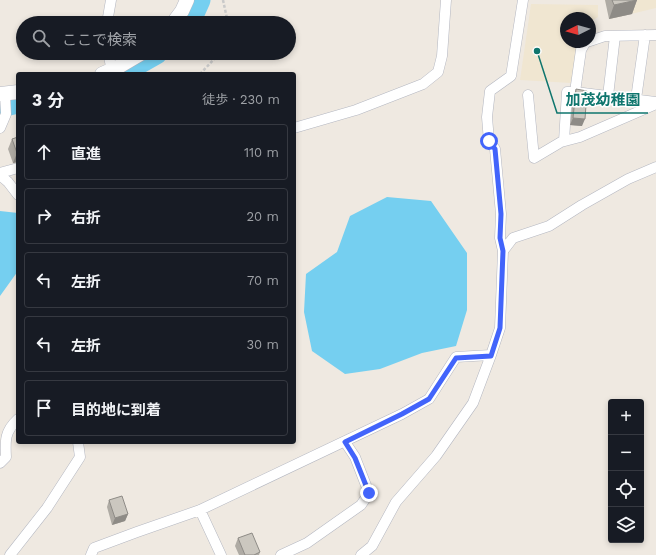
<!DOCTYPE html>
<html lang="ja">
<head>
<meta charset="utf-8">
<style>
  :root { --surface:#171b24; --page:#242831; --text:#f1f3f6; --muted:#9ea1a6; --line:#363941 }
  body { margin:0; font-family:"Work Sans","Noto Sans JP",sans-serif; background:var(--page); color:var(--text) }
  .controls { position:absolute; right:12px; bottom:12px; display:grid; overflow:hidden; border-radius:4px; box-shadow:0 2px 6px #0003 }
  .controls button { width:36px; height:36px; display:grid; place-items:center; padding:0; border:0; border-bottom:1px solid var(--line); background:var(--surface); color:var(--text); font:20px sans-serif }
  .compass { position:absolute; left:560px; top:12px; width:36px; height:36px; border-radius:50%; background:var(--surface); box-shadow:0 2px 6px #0003; rotate:265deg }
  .stop { position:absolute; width:12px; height:12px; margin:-9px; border:3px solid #4264fb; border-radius:50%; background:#fff }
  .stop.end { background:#4264fb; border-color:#fff; box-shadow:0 1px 4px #0008 }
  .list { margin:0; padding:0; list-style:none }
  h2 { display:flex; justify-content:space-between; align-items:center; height:52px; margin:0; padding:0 16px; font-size:17px }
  h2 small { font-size:13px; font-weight:400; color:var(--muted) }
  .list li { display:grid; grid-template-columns:26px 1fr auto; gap:12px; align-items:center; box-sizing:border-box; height:56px; margin:0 8px 8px; padding:0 8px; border:1px solid var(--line); border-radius:4px }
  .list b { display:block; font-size:15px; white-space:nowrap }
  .list em { font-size:13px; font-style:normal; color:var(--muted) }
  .icon { flex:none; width:22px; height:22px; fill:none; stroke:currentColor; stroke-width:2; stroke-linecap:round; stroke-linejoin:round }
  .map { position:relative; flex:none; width:656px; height:555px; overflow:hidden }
  .search { position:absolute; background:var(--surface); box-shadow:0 2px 6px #0003; left:16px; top:16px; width:280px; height:44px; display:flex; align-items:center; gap:10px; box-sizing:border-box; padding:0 14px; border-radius:22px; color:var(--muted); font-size:15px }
  .panel { position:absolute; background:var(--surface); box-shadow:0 2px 6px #0003; left:16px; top:72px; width:280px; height:372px; border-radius:4px }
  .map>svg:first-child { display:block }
  .education { fill:#f0e6d1 }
  .water { fill:#75cff0 }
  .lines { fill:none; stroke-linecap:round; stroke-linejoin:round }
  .river { stroke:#75cff0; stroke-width:23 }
  .minor-casing { stroke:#b4b7c1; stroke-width:11 }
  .secondary-casing { stroke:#b4b7c1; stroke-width:15 }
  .path { stroke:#c9c9c9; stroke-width:2.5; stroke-dasharray:3 2; stroke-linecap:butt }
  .minor { stroke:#fff; stroke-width:10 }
  .secondary { stroke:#fff; stroke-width:14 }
  .wall { fill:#afaba4 }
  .shaded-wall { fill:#8e8b86 }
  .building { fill:#cbc7bf; stroke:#8e8b86 }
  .route { stroke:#4264fb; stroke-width:5 }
  .leader { fill:none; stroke:#0f766e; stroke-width:1.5 }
  .callout-dot { fill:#0f766e; stroke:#fff; stroke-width:1.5 }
  .callout-label { font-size:15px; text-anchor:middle; font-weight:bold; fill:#0f766e; stroke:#fff; stroke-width:3; stroke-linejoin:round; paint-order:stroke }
</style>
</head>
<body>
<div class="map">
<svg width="656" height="555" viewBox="0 0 656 555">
  <rect width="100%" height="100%" fill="#efe9e1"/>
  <path class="education" d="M605,0H656V8L610,19Z
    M531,4L598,5V17L590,22V18H566V42H581L571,83L520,80Z"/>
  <path class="water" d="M387,197L431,201L467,253V310L456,346L422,353L380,369L345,374L312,351L304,312L306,274L337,252L350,216Z
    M0,211L18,213V271L0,296Z"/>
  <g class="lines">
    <path class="river" d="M188,23L190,20L199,0
      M119,74L156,53
      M0,106L18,102"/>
    <defs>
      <path id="minor" d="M107,23L111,0
        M590,41L605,36L656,35
        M108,53L112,70
        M575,92L581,50L585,43L587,42
        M528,95L534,158L561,142L580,137L656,104
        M608,96L615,36
        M636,99L645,35
        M0,128L6,114L5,94
        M294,128L356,110L423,84L438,72L442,56L446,0
        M564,141L567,92H575L656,102
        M0,173L18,168
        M0,175L8,182L18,195
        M503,251L500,238L501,214L495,149L489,141L487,117L490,91L511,76L523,0
        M0,463L6,457C5,440 5,431 18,419
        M200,510L221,555
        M10,555L47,508L80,457L78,442
        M91,555L94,548L137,532L200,510L402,414L429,399L456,357L491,355
        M281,555L307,543L361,505L369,493L355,457L345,442
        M361,555L372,546L396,502L436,456L473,403L491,355L500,328L503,251L513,238L549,226L582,205L628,179L656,167"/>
      <path id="secondary" d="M173,23L182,11L187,0
        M102,74L120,66L142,53
        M0,94L18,92"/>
    </defs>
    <use href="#minor" class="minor-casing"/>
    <use href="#secondary" class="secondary-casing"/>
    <path class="path" d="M223,0L228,23
      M200,74L220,53"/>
    <use href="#minor" class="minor"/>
    <use href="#secondary" class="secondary"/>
  </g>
  <path class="wall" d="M605,0H637L632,14L609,19Z
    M576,89L582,126L570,125L573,97Z
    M18,137V162L13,163L8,149L12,139Z
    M109,500L128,514L125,521L112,525L107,507Z
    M238,538L260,552L259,555H239L235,546Z"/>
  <path class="shaded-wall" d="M637,0L632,14L609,19L614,5Z
    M573,118L585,119L582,126L570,125Z
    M18,152V162L13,163L17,153Z
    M128,514L125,521L112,525L115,518Z"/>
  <path class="building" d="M612,0H637L614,5Z
    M576,89L587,91L585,119L573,118Z
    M18,137V152L17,153L12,139Z
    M122,496L128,514L115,518L109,500Z
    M252,533L260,552L254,555H245L238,538Z"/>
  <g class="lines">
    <path class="route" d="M369,493L355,458L345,442L402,414L429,399L456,358L491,356L500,328L503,251L500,238L501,214L495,149L489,141"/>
  </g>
  <path class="leader" d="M537 51L557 113H648"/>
  <circle class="callout-dot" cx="537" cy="51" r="4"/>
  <g class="callout-label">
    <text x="603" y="105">加茂幼稚園</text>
  </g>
</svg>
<div class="controls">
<button>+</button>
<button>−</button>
<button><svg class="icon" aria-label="locate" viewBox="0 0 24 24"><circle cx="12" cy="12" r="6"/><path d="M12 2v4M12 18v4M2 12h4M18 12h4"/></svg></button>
<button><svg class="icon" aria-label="layers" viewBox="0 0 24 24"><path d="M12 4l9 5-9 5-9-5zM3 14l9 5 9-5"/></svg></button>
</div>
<svg class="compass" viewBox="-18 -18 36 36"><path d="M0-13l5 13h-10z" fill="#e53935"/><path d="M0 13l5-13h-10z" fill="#9ea1a6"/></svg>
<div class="stop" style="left:489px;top:141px"></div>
<div class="stop end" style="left:369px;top:493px"></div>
<div class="search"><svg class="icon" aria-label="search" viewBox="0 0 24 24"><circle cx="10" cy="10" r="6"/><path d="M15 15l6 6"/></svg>ここで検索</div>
<section class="panel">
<h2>3 分<small>徒歩 · 230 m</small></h2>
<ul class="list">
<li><svg class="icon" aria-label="ahead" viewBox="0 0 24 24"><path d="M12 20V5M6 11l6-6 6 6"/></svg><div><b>直進</b></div><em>110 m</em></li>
<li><svg class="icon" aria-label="right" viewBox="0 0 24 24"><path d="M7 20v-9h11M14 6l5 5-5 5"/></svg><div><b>右折</b></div><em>20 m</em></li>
<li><svg class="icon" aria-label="left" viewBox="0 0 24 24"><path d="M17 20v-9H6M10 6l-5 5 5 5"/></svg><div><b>左折</b></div><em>70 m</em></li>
<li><svg class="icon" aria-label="left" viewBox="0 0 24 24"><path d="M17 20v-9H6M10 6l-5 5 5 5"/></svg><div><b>左折</b></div><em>30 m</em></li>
<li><svg class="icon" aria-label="arrive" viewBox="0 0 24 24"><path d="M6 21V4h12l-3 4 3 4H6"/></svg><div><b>目的地に到着</b></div></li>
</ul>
</section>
</div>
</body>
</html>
